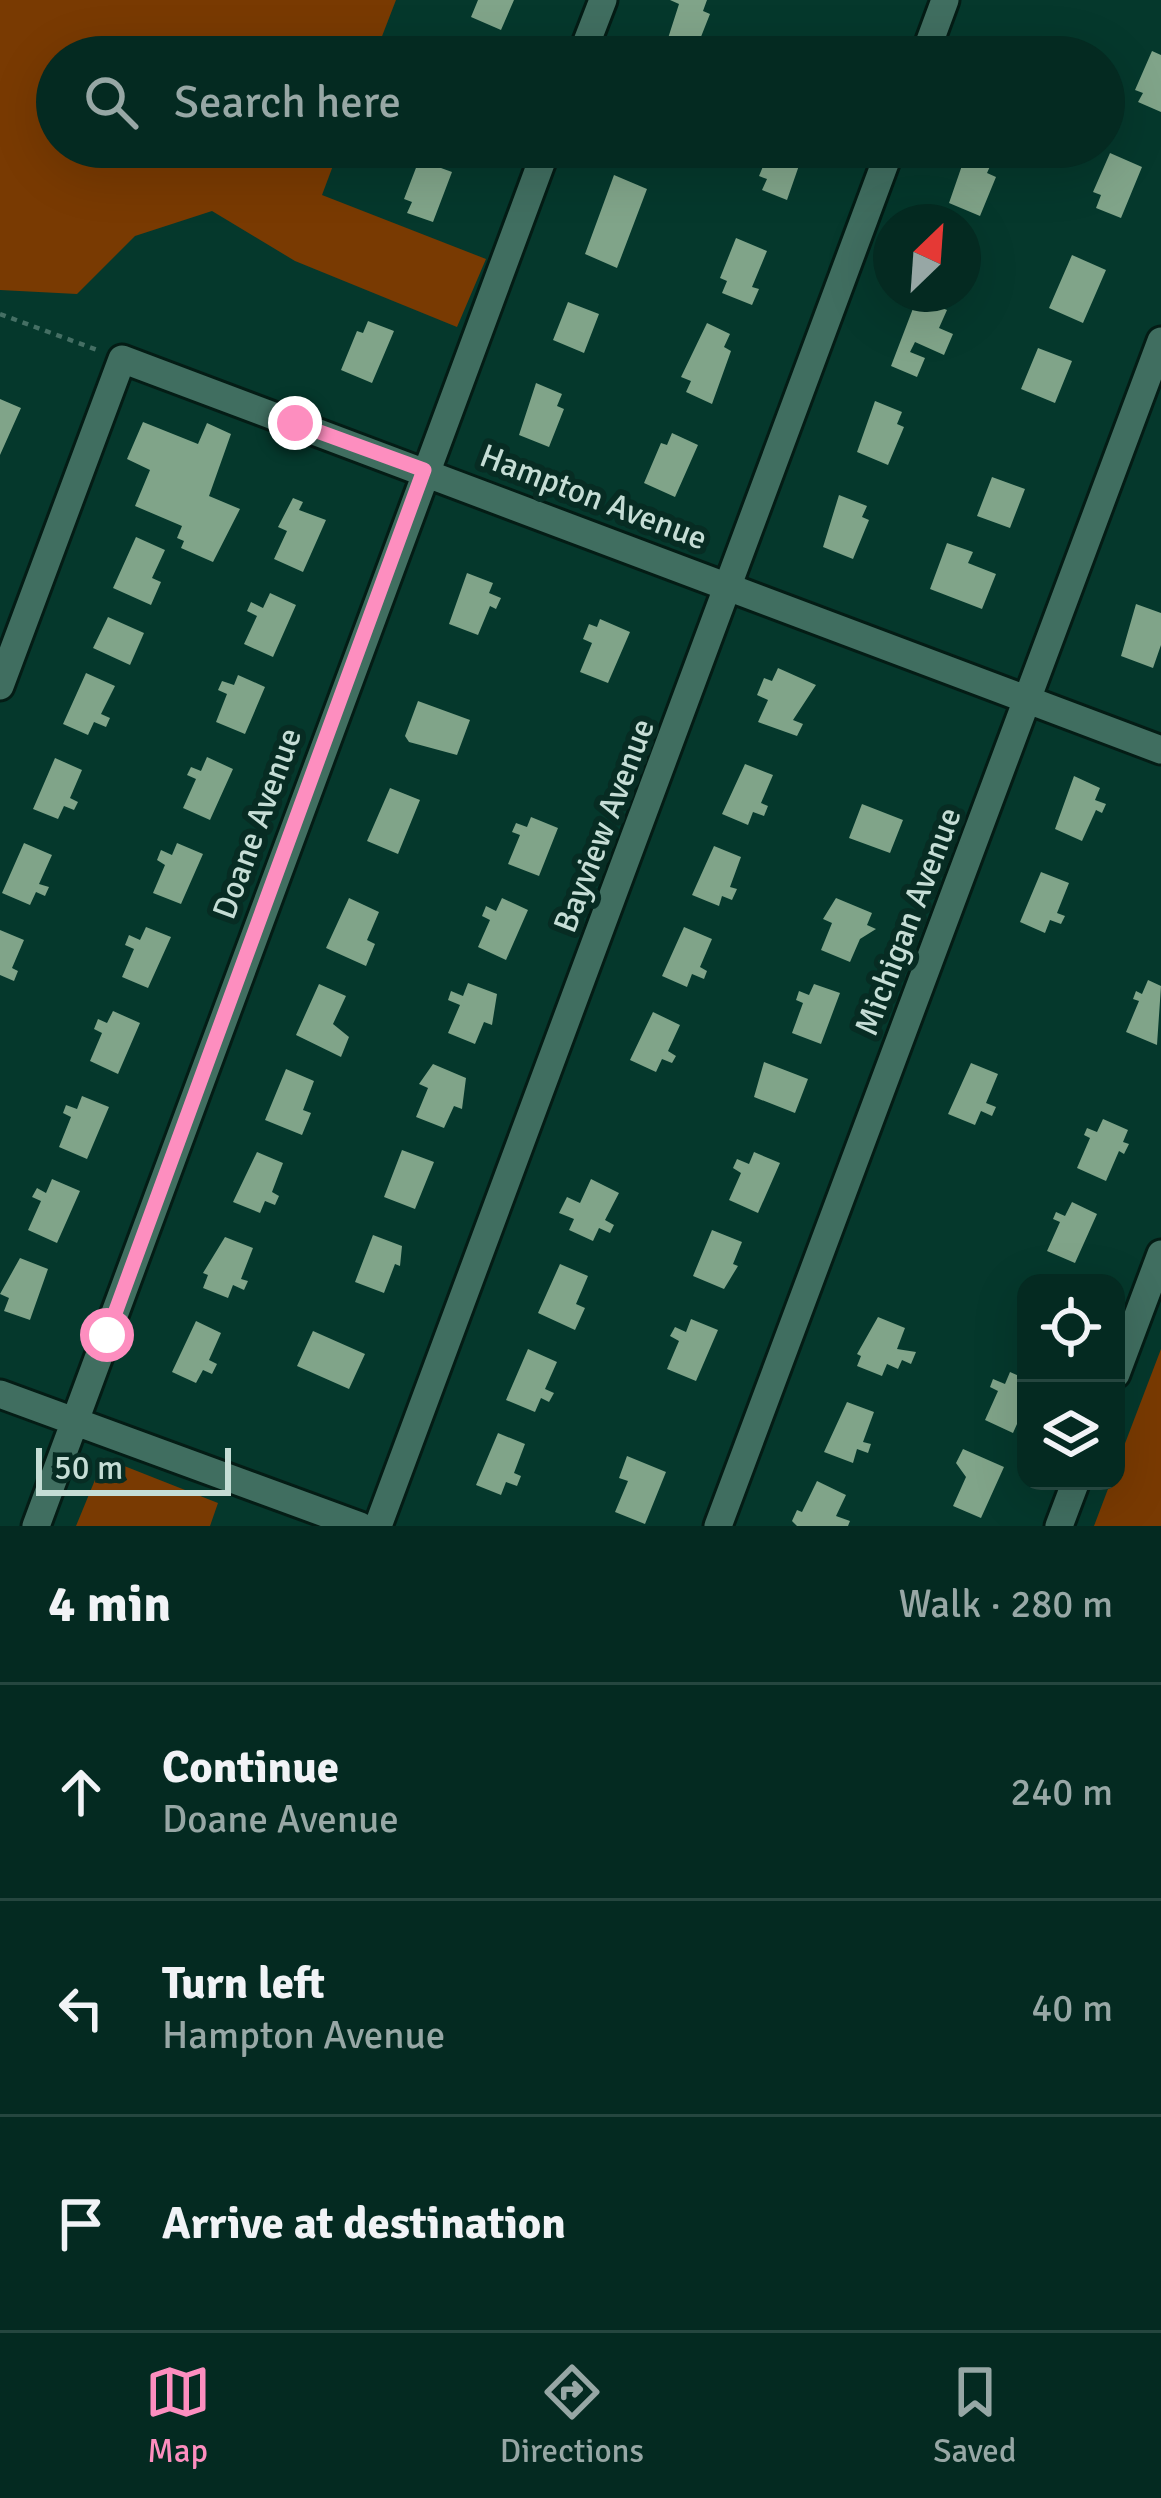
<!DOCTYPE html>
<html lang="en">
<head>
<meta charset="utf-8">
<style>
  :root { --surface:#042a21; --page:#0d322a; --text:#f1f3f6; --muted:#97a7a5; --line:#25463f; --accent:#fd8ebf }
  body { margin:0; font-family:Signika,sans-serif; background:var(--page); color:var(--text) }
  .controls { position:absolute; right:36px; bottom:36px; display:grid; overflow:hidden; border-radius:24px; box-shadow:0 12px 48px #0002 }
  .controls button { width:108px; height:108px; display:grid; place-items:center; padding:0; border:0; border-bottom:3px solid var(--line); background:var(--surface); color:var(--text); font:60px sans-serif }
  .compass { position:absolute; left:873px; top:204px; width:108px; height:108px; border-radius:50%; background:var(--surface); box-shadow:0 12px 48px #0002; rotate:25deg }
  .scale { position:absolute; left:36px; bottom:30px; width:195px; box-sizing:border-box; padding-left:12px; border:6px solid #c5ddd5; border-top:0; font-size:33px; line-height:42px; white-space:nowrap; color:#c5ddd5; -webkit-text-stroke:9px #072c23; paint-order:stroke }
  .stop { position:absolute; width:36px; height:36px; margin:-27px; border:9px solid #fd8ebf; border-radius:50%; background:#fff }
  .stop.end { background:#fd8ebf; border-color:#fff; box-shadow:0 3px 12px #0008 }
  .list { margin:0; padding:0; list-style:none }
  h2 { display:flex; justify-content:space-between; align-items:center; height:156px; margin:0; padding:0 48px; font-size:51px }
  h2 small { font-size:39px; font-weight:400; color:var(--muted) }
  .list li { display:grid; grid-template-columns:78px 1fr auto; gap:36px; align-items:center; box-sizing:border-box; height:216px; padding:0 48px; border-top:3px solid var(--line) }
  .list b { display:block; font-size:45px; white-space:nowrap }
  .list p { margin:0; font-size:39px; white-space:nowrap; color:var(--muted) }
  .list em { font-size:39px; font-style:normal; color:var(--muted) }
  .icon { flex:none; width:66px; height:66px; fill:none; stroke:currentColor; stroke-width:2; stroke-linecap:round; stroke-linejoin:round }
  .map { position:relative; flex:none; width:1161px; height:1526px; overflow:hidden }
  .search { position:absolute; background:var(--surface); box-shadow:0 12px 48px #0002; left:36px; right:36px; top:36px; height:132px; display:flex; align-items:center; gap:30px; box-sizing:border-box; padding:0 42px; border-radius:66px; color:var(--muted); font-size:45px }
  .sheet { height:804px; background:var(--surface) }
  nav { display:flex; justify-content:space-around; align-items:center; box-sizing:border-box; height:168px; border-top:3px solid var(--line); background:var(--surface); font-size:33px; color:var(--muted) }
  nav a { display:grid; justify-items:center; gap:6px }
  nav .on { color:var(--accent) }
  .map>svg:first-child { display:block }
  .green { fill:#793a02 }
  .building { fill:#80a489 }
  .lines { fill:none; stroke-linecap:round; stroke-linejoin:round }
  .minor-casing { stroke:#041c15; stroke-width:33 }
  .path { stroke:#456f64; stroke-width:4.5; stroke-dasharray:6 6; stroke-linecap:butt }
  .minor { stroke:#406e60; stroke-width:27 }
  .route { stroke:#fd8ebf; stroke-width:15 }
  .labels { text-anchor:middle; stroke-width:12; stroke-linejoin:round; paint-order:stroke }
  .street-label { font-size:33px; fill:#c5ddd5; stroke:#072c23 }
</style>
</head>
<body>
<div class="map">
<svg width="1161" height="1526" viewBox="0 0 1161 1526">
  <rect width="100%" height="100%" fill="#05382c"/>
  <path class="green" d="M0,0H396L374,57H57V147H340L322,195L486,259L457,327L295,261L212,211L135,236L77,294L0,290Z
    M1161,1349V1526H1094L1111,1481H1116V1467Z
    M104,1458L218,1503L210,1526H76Z"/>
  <path class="building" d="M478,0H514L501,30L471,17Z
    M670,0H707L703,11L710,14L693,57H662L679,4Z
    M1152,51L1161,55V112L1138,102L1143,93L1135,90Z
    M771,147L803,154L787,200L762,190L767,179L759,176Z
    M967,151L992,162L987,173L996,177L980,216L949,203Z
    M1110,153L1142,167L1121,218L1096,208L1101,195L1093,192Z
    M419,160L452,172L433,222L407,213L412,202L404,199Z
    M614,175L647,189L617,268L585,254Z
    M736,238L767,251L752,287L759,289L752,305L722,293L727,281L720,278Z
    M1072,255L1106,270L1083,323L1049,308Z
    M917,298L947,310L939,328L953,334L944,355L915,342L910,352L925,358L917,377L891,366Z
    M568,302L599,314L584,353L553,340Z
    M368,321L394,331L372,383L341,370L357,331L363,333Z
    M707,323L730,334L724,347L731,351L712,404L686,392L691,381L681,377Z
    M1038,348L1072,361L1055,403L1021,389Z
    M536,383L562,394L557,406L564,409L549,447L519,435Z
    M0,399L21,408L0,455Z
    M875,401L902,412L897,424L904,427L888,465L857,452Z
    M143,422L198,444L207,423L231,434L209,496L240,509L213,562L181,548L184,541L177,538L182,526L135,506L150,470L127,459Z
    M672,433L698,445L675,497L644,483L661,443L667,445Z
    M992,477L1025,489L1010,528L977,516Z
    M839,495L867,506L862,517L869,520L853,559L823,547Z
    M293,498L303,502L299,510L326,520L303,572L274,559L287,531L278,527Z
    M136,537L165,550L152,578L161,582L151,605L113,588Z
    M947,543L973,552L968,563L996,574L982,609L930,589Z
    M467,573L493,583L489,593L501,598L496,609L490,606L478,635L449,624Z
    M270,593L296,605L273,657L244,644L257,616L247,611L251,602L263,608Z
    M1136,604L1161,613V645L1153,668L1121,656Z
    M108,617L144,633L130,665L93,648Z
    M600,619L630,632L608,683L580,672L592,643L583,639L589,624L597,627Z
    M778,668L816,685L793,720L803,724L797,736L758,722L768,700L757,695L764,678L772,681Z
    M86,673L115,686L101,714L110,718L106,727L94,722L88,735L63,724Z
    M238,675L265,687L245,734L216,722L227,694L218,690L222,681L234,685Z
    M418,701L470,720L457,755L409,742L405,736Z
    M207,757L233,769L210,820L183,808L196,779L187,775L191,767L201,771Z
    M55,758L82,770L70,798L78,802L74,810L64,806L58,819L33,809Z
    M745,764L773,775L761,803L768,806L764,816L753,812L748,825L722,814Z
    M1074,776L1100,788L1095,800L1106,804L1102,813L1096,810L1082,841L1055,829Z
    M390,788L420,800L398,854L367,841Z
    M862,804L903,820L890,853L849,838Z
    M531,817L558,828L539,876L508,864L520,835L512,832L516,823L527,827Z
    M24,843L52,855L39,884L49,887L45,896L36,892L30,905L2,893Z
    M177,843L203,854L181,904L153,893L165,865L157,860L161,850L172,855Z
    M714,846L741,857L730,887L737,889L732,900L722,896L719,906L692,895Z
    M1041,872L1069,883L1057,913L1065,916L1061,924L1050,920L1045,933L1020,922Z
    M349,898L379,912L367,940L375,944L366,966L326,948Z
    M502,898L528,910L506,960L478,947L490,920L482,916L486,906L496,911Z
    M836,898L872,913L867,925L876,929L860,939L850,962L821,950L832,923L823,919Z
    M146,927L171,937L148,988L122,977L134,949L125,945L129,935L140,940Z
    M684,927L712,939L700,967L707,971L704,979L692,974L687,987L662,976Z
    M0,930L24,940L12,968L18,971L14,981L0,975Z
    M1148,980L1161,986L1157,1045L1126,1032L1139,1001L1133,999L1136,991L1142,994Z
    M468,983L497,994L492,1025L484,1022L475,1044L448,1033L460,1005L448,1000L451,991L463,996Z
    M319,984L346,996L333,1024L349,1037L341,1057L296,1035Z
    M814,984L840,993L821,1044L792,1033L803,1003L796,1000L799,991L809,995Z
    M113,1011L140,1023L118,1074L90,1061L102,1033L94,1029L98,1019L107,1023Z
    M653,1012L680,1025L668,1051L676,1056L672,1063L662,1059L656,1072L630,1060Z
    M764,1062L808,1079L795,1113L754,1097Z
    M971,1063L998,1074L986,1103L996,1107L992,1116L981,1111L975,1125L948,1114Z
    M433,1064L466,1078L462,1109L454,1106L444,1128L416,1117L428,1088L419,1084Z
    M286,1069L314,1081L303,1110L311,1113L302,1135L265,1120Z
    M82,1096L109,1107L87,1159L59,1147L71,1117L63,1113L66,1105L77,1109Z
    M1103,1119L1128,1130L1123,1142L1129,1144L1124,1154L1119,1151L1106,1181L1077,1168L1090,1138L1084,1135L1087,1128L1097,1132Z
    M402,1150L434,1162L415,1209L384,1197Z
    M257,1152L283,1163L272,1192L279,1196L275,1205L265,1201L260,1213L233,1202Z
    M754,1152L780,1163L758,1213L729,1200L741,1173L733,1168L737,1159L749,1164Z
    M52,1179L80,1191L57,1243L28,1230L41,1201L32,1197L37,1188L46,1193Z
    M591,1179L619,1193L605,1220L614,1225L610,1233L599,1228L593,1241L569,1230L574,1219L559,1213L567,1197L580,1203Z
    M1072,1202L1097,1214L1075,1263L1047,1251L1060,1222L1053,1219L1056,1212L1065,1216Z
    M712,1230L742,1242L733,1264L738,1266L724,1289L693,1276Z
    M373,1235L402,1246L400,1266L395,1264L384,1293L355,1282Z
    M225,1237L253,1248L241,1279L248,1281L244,1290L233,1285L228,1298L203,1288L208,1275L203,1273Z
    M20,1258L48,1269L30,1320L4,1311L9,1298L0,1294Z
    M560,1264L588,1276L576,1304L585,1308L575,1330L538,1313Z
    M878,1317L905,1328L897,1349L916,1352L911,1364L902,1360L898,1369L887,1364L882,1376L857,1366L861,1356L857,1354Z
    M691,1319L718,1330L696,1381L667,1369L679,1341L670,1336L675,1327L686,1332Z
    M196,1321L221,1333L209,1360L217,1364L212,1374L203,1370L196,1383L172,1372Z
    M313,1331L365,1354L349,1389L297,1366Z
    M528,1349L557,1362L545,1389L554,1393L549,1402L541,1398L535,1412L506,1400Z
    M1010,1372L1026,1379V1404L1013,1433L985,1420L998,1391L990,1387L993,1379L1005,1384Z
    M847,1402L874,1412L863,1442L871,1444L868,1453L857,1449L853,1463L824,1452Z
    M498,1433L525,1444L514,1473L521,1476L517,1486L506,1482L501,1495L476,1485Z
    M963,1449L1004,1467L981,1518L953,1506L966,1477L956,1463Z
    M627,1456L666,1472L645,1524L615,1512L628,1481L619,1478Z
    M817,1481L846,1495L836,1516L850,1521L848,1526H797L792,1521L797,1510L802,1512Z"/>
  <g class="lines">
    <defs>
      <path id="minor" d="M581,57L603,0
        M924,57L945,0
        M0,686L122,359L1161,750
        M1116,1374L1161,1254
        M0,1394L360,1526
        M36,1526L547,147
        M378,1526L891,147
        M718,1526L1161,341
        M1059,1526L1076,1481"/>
    </defs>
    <use href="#minor" class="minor-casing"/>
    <path class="path" d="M0,314L100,351"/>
    <use href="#minor" class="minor"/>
  </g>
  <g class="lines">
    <path class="route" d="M107,1335L424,470L295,423"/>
  </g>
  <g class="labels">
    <g class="street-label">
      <text transform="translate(594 496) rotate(21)" y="12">Hampton Avenue</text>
      <text transform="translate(256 823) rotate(-70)" y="12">Doane Avenue</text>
      <text transform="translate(603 825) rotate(-69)" y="12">Bayview Avenue</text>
      <text transform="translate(907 921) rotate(-69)" y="12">Michigan Avenue</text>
    </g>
  </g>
</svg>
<div class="controls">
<button><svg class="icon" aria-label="locate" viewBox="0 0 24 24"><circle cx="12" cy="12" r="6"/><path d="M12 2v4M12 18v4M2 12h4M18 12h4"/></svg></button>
<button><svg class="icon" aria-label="layers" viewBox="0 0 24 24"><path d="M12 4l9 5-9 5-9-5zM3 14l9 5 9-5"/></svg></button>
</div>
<svg class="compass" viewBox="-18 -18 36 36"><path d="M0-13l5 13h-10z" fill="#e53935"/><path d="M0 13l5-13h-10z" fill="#97a7a5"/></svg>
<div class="scale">50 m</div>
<div class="stop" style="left:107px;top:1335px"></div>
<div class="stop end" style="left:295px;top:423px"></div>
<div class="search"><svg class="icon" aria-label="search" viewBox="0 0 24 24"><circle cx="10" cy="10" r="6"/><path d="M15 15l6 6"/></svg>Search here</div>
</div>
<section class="sheet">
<h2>4 min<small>Walk · 280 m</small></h2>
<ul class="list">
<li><svg class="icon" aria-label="ahead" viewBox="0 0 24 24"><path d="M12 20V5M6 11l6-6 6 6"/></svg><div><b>Continue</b><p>Doane Avenue</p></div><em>240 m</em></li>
<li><svg class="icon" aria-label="left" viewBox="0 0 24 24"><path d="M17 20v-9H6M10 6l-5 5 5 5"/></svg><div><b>Turn left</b><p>Hampton Avenue</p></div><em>40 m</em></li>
<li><svg class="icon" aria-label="arrive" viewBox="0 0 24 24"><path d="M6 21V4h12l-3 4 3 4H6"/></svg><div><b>Arrive at destination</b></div></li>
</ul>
</section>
<nav>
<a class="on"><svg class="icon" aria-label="map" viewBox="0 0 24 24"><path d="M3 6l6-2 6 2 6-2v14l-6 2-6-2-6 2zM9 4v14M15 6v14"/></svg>Map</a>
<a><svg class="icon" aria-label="directions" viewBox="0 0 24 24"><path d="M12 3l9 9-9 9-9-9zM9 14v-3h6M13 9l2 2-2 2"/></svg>Directions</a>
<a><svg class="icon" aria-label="saved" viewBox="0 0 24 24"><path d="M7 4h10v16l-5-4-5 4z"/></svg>Saved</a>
</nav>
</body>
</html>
